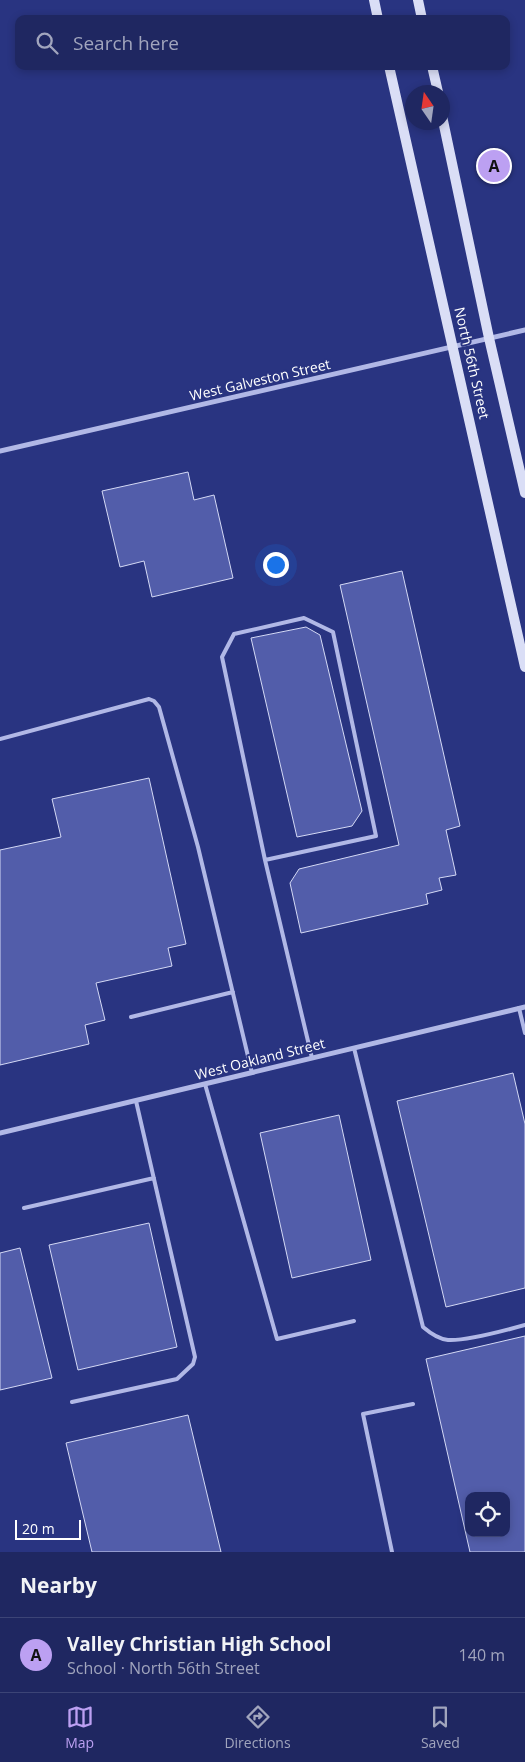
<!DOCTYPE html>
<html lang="en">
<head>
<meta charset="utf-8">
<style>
  :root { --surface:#1f2761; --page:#272f67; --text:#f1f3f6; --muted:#a1a5bd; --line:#3c4476; --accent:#bca0f2 }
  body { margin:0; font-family:"Open Sans",sans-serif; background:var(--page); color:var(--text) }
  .controls { position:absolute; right:15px; bottom:15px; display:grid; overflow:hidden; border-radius:10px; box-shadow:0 2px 8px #0003 }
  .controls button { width:45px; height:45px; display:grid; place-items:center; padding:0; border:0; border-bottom:1px solid var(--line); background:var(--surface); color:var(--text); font:25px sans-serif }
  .compass { position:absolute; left:405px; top:85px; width:45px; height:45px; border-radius:50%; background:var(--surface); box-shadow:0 2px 8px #0003; rotate:347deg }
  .scale { position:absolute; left:15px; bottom:12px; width:66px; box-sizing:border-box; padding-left:5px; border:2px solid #fff; border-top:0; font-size:14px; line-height:18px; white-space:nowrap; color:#fff; -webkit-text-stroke:4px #293481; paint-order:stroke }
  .you { position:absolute; left:275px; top:564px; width:18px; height:18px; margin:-12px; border:4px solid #fff; border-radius:50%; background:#1a73e8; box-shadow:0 0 0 8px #1a73e833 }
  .badge { display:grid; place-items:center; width:32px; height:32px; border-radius:50%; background:var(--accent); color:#111; font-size:16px; font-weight:700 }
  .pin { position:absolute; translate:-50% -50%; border:2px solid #fff; box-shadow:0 1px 5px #0006 }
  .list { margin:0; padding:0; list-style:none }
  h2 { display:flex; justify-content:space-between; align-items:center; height:65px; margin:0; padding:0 20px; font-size:21px }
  h2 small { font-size:16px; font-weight:400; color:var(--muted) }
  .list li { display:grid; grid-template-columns:32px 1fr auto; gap:15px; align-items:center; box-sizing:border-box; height:75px; padding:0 20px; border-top:1px solid var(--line) }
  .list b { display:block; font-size:19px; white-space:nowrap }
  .list p { margin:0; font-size:16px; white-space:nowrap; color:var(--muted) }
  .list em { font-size:16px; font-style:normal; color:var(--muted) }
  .icon { flex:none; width:28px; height:28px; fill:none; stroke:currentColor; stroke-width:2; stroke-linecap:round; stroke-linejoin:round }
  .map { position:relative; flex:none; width:525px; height:1552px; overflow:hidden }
  .search { position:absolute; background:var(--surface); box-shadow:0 2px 8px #0003; left:15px; right:15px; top:15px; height:55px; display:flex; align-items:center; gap:12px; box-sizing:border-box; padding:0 18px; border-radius:10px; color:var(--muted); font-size:19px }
  .sheet { height:140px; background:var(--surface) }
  nav { display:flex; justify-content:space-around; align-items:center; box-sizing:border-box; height:70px; border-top:1px solid var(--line); background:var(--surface); font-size:14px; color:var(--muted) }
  nav a { display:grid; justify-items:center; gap:2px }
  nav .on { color:var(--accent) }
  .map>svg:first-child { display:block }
  .building { fill:#525daa; stroke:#d4d9f5; fill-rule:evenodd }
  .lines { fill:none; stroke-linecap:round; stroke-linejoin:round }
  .lane { stroke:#b1b8e6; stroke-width:4 }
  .street { stroke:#b1b8e6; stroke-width:5 }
  .secondary { stroke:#dadef6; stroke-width:10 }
  .labels { text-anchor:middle; stroke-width:4; stroke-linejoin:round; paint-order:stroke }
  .street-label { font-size:14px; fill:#fff; stroke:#293481 }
</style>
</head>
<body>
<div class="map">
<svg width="525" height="1552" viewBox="0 0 525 1552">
  <rect width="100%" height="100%" fill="#293481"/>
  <path class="building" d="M188,472L194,500L214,495L233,578L152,597L144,561L120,567L102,491Z
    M402,571L460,826L446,830L456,875L439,878L442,890L426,894L428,904L301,933L290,883L299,869L399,845L340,585Z
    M306,627L320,635L362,811L352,826L297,837L251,638Z
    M149,778L186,944L168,948L172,966L96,983L105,1020L85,1025L89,1044L0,1065V850L61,837L52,799Z
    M513,1073L525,1124V1288L446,1307L397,1101Z
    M339,1115L371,1260L292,1278L260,1133Z
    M149,1223L177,1347L78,1370L49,1245Z
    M20,1248L52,1378L0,1390V1253Z
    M525,1336V1552H470L426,1359ZM469,1496H506V1533H469Z
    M188,1415L221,1552H92L66,1443Z"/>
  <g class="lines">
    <path class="lane" d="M0,739L149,699L154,701L159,707L198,847L252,1073
      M265,860L376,836L333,632L304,618L234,634L222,657L265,860L312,1058
      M519,1008L525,1033
      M131,1017L233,992
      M354,1048L423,1327C430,1333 438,1339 448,1340C465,1341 507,1330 525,1325
      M205,1084L277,1339L354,1321
      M24,1208L154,1178
      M72,1402L177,1379L193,1364L195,1357L136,1101
      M392,1552L363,1414L413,1404"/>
    <path class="street" d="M0,451L525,330
      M0,1133L525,1007"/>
    <path class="secondary" d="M374,0L378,19
      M418,0L422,19
      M389,66L525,667
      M432,66L438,92
      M442,116L489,338L525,493"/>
  </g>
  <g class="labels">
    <g class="street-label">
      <text transform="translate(472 363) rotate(77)" y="5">North 56th Street</text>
      <text transform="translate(260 380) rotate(-13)" y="5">West Galveston Street</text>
      <text transform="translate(260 1059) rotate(-14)" y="5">West Oakland Street</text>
    </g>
  </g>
</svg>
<div class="controls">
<button><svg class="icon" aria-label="locate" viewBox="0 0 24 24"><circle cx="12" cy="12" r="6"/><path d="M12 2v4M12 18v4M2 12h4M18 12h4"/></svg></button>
</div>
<svg class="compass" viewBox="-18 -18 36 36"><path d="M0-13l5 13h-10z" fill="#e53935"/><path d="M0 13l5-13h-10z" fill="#a1a5bd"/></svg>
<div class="scale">20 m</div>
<div class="you"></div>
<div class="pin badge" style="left:494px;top:166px">A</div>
<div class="search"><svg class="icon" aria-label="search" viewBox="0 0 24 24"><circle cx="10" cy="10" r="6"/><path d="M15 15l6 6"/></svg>Search here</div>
</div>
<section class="sheet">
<h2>Nearby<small></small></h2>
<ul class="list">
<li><span class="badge">A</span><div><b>Valley Christian High School</b><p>School · North 56th Street</p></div><em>140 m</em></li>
</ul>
</section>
<nav>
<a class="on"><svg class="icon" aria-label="map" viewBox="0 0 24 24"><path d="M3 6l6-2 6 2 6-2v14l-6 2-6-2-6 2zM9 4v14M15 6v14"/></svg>Map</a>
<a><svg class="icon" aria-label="directions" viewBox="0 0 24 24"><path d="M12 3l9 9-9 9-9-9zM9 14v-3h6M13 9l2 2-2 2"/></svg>Directions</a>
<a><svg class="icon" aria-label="saved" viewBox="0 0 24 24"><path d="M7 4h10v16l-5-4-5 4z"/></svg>Saved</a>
</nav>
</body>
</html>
